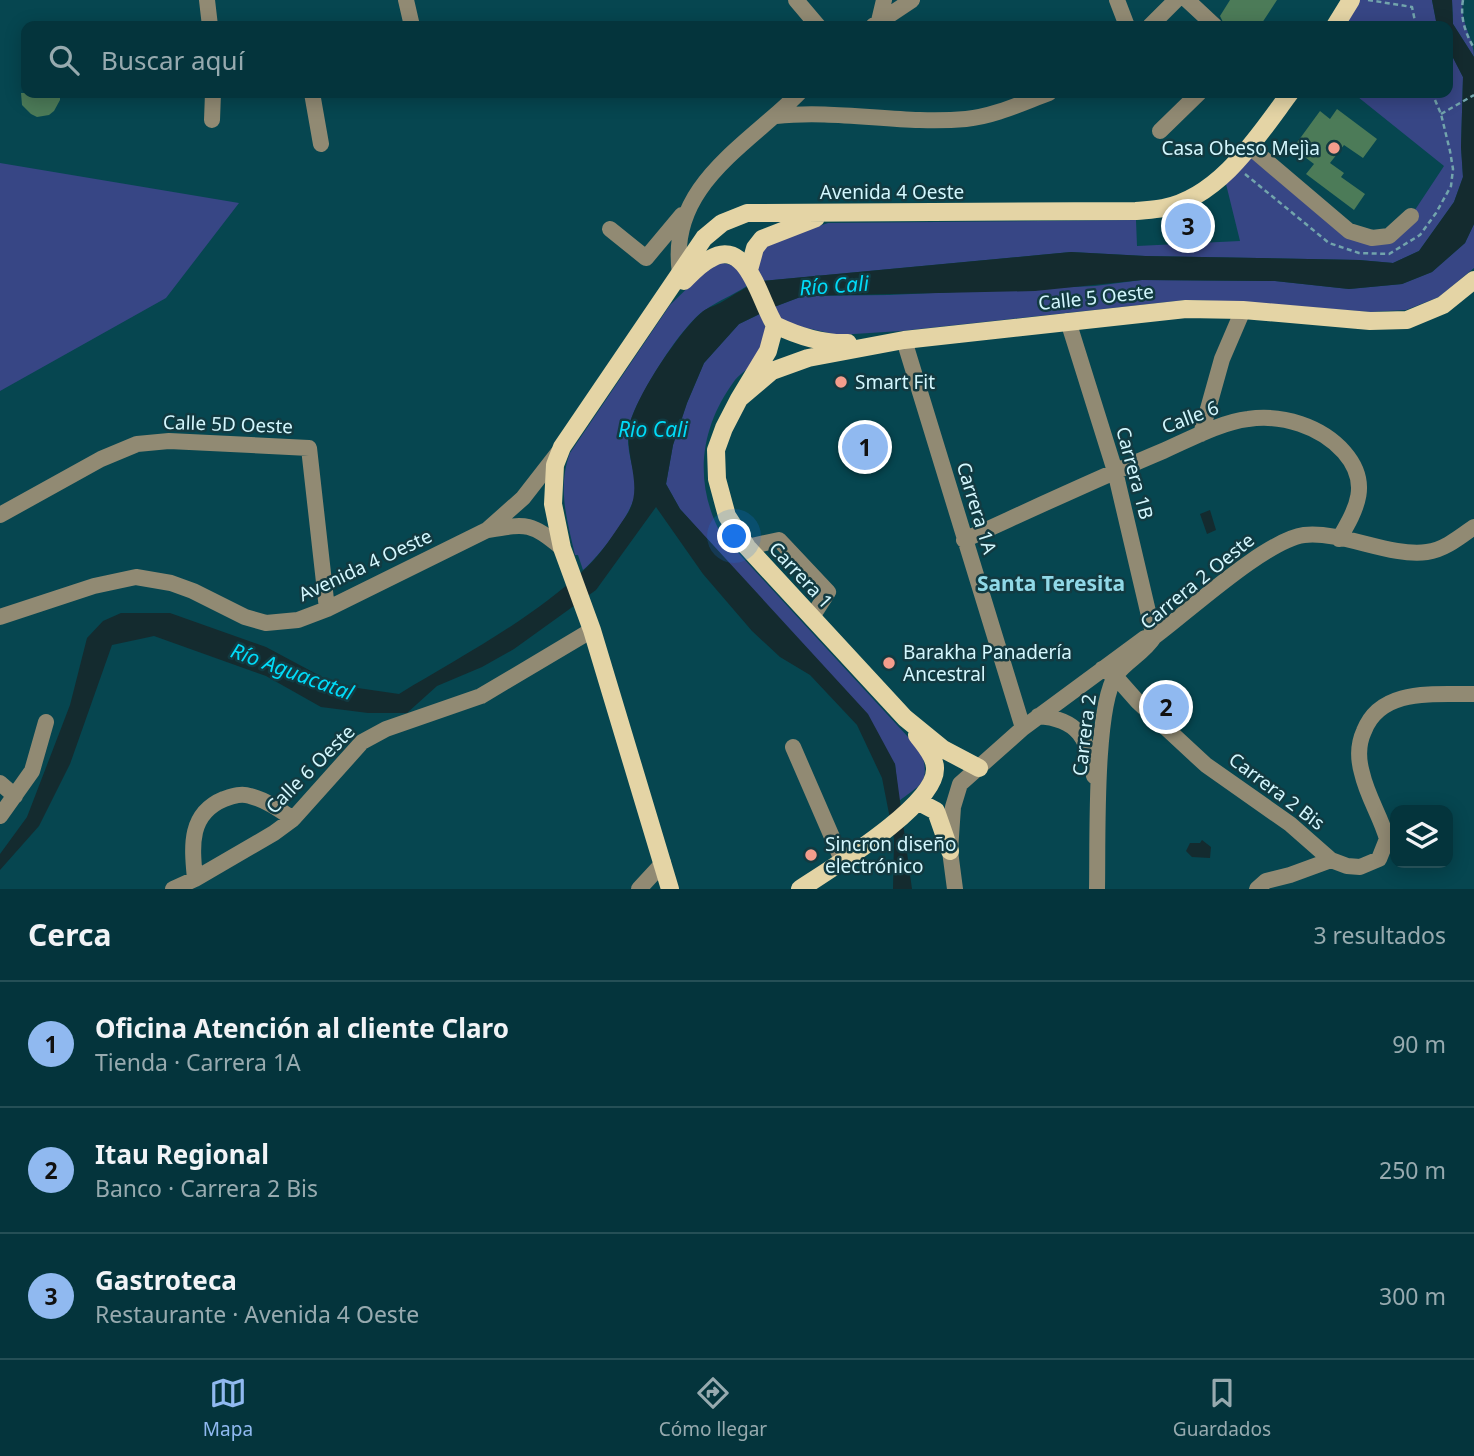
<!DOCTYPE html>
<html lang="es">
<head>
<meta charset="utf-8">
<style>
  :root { --surface:#04343c; --page:#0d3c43; --text:#f1f3f6; --muted:#97aaaf; --line:#254f56; --accent:#90b9f0 }
  body { margin:0; font-family:"Noto Sans",sans-serif; background:var(--page); color:var(--text) }
  .controls { position:absolute; right:21px; bottom:21px; display:grid; overflow:hidden; border-radius:14px; box-shadow:0 4px 18px #0003 }
  .controls button { width:63px; height:63px; display:grid; place-items:center; padding:0; border:0; border-bottom:2px solid var(--line); background:var(--surface); color:var(--text); font:35px sans-serif }
  .you { position:absolute; left:735px; top:537px; width:24px; height:24px; margin:-18px; border:5px solid #fff; border-radius:50%; background:#1a73e8; box-shadow:0 0 0 10px #1a73e833 }
  .badge { display:grid; place-items:center; width:46px; height:46px; border-radius:50%; background:var(--accent); color:#111; font-size:23px; font-weight:700 }
  .pin { position:absolute; translate:-50% -50%; border:4px solid #fff; box-shadow:0 2px 7px #0006 }
  .list { margin:0; padding:0; list-style:none }
  h2 { display:flex; justify-content:space-between; align-items:center; height:91px; margin:0; padding:0 28px; font-size:30px }
  h2 small { font-size:23px; font-weight:400; color:var(--muted) }
  .list li { display:grid; grid-template-columns:46px 1fr auto; gap:21px; align-items:center; box-sizing:border-box; height:126px; padding:0 28px; border-top:2px solid var(--line) }
  .list b { display:block; font-size:26px; white-space:nowrap }
  .list p { margin:0; font-size:23px; white-space:nowrap; color:var(--muted) }
  .list em { font-size:23px; font-style:normal; color:var(--muted) }
  .icon { flex:none; width:38px; height:38px; fill:none; stroke:currentColor; stroke-width:2; stroke-linecap:round; stroke-linejoin:round }
  .map { position:relative; flex:none; width:1474px; height:889px; overflow:hidden }
  .search { position:absolute; background:var(--surface); box-shadow:0 4px 18px #0003; left:21px; right:21px; top:21px; height:77px; display:flex; align-items:center; gap:18px; box-sizing:border-box; padding:0 24px; border-radius:14px; color:var(--muted); font-size:26px }
  .sheet { height:469px; background:var(--surface) }
  nav { display:flex; justify-content:space-around; align-items:center; box-sizing:border-box; height:98px; border-top:2px solid var(--line); background:var(--surface); font-size:19px; color:var(--muted) }
  nav a { display:grid; justify-items:center; gap:4px }
  nav .on { color:var(--accent) }
  .map>svg:first-child { display:block }
  .green { fill:#374685 }
  .water { fill:#142b2f }
  .building { fill:#4c7b58 }
  .lines { fill:none; stroke-linecap:round; stroke-linejoin:round }
  .path { stroke:#72a4ac; stroke-width:2.5; stroke-dasharray:5 3.5; stroke-linecap:butt }
  .minor { stroke:#918a73; stroke-width:16 }
  .major { stroke:#e4d4a5; stroke-width:18 }
  .poi-dot { fill:#f49d8c; stroke:#123a41; stroke-width:2.5 }
  .labels { text-anchor:middle; stroke-width:5; stroke-linejoin:round; paint-order:stroke }
  .poi-label { font-size:19px; fill:#d3f7fe; stroke:#123a41; text-anchor:start }
  .street-label { font-size:19px; fill:#d3f7fe; stroke:#123a41 }
  .water-label { font-size:21px; font-style:italic; fill:#01dbf8; stroke:#123a41 }
  .neighbourhood-label { font-size:21px; font-weight:bold; fill:#90d9e7; stroke:#123a41 }
</style>
</head>
<body>
<div class="map">
<svg width="1474" height="889" viewBox="0 0 1474 889">
  <rect width="100%" height="100%" fill="#064650"/>
  <path class="green" d="M1359,0H1432L1437,26H1343Z
    M1452,0H1463C1459,23 1474,37 1474,57L1453,24Z
    M1448,48L1463,77L1461,147L1463,177L1454,202L1419,251L1393,263L1359,260L1145,256L1071,252L762,281L756,274L761,249L766,243L828,223L1136,220L1137,246L1240,241L1226,184L1255,151L1349,231L1372,238L1411,216L1444,166L1353,93H1448Z
    M0,163L239,203L166,298L0,391Z
    M1474,224V268L1439,297L1406,310L1370,312L1246,302L1186,300L901,331L838,335L780,322L774,307L803,296L889,295L1095,286L1142,280L1275,281L1349,289L1402,284L1432,272L1465,243Z
    M721,263C737,264 740,272 747,286C733,295 718,301 705,310C682,324 635,400 629,426C625,446 633,465 636,485C639,506 600,556 583,570L578,555H575C567,520 557,488 570,453L670,305L706,270Z
    M760,314L767,331C764,339 762,349 758,357C753,366 742,372 735,380C700,427 693,482 721,534L921,751C931,783 921,784 899,801L895,764L768,607L680,509L666,484L673,445L687,403L704,363L739,324Z"/>
  <path class="water" d="M1432,0H1452L1453,24L1474,57V224L1465,243L1432,272L1402,284L1349,289L1275,281L1142,280L1035,291L803,296L774,307L739,324L704,363L687,403L673,445L666,484L680,509L868,714L895,764L912,889H893L894,839L882,778L857,725L810,675L780,657L752,631L703,574L656,507L596,590L514,649L482,667L437,686L407,713H368L321,707L266,676L154,636L112,645L70,764L39,826L0,870V854L27,817L70,705L87,638L103,621L121,613H170L266,647L337,685L399,694C463,655 533,619 587,567C602,553 614,533 626,516C645,489 625,459 629,429C633,400 679,332 701,313C706,308 714,306 720,303C734,295 746,286 762,281L1071,252L1145,256L1359,260L1393,263L1419,251L1454,202L1463,177L1461,147L1463,77L1448,48V26H1437Z
    M1210,510L1216,530L1207,534L1200,514Z
    M1202,840L1211,847L1210,858L1192,857L1186,851L1190,843H1200Z"/>
  <path class="building" d="M1230,0H1277L1260,26H1225L1220,16Z
    M21,93H60V100L54,111L49,115L37,117L31,114L22,105Z
    M1337,109L1377,139L1363,158L1344,145L1330,163L1344,173L1341,177L1365,194L1354,210L1306,174L1314,164L1293,148L1320,111L1330,119Z"/>
  <g class="lines">
    <path class="path" d="M1368,0L1412,7L1416,26
      M1463,0C1460,17 1465,33 1474,48
      M1441,114L1474,95
      M1245,174L1329,243L1359,253L1389,254L1420,235L1436,213L1451,186L1453,169L1450,151L1441,114L1432,93"/>
    <path class="minor" d="M207,0L210,26
      M406,0L412,26
      M796,0L818,26
      M1117,0L1127,26
      M1187,0L1215,26
      M879,21L884,0
      M873,26L912,0
      M1150,26L1176,0
      M312,93L321,144
      M776,116C839,109 903,125 966,119C995,116 1022,103 1049,93
      M212,120L213,93
      M1160,131L1199,93
      M1250,147L1349,231L1372,238L1389,236L1411,216
      M610,229L646,258L682,215
      M680,273C667,186 747,146 799,93
      M1068,321L1115,471L1154,637
      M904,340L1023,728
      M1201,434L1222,359L1243,310
      M0,515L101,459L137,444L169,441L309,448L327,609
      M489,530C528,523 531,523 562,548
      M964,540C1030,510 1096,479 1163,451C1188,440 1221,422 1248,419C1282,414 1321,426 1344,452C1371,483 1357,508 1339,539
      M747,547L779,540L828,592L812,617
      M0,617L94,586L136,577L171,583L193,591L245,617L266,623L298,620L327,609L487,530L523,498L558,453
      M1102,669L1115,676L1138,702L1206,765L1290,824L1331,860L1347,866L1360,867L1379,859L1387,839C1381,817 1367,796 1362,773C1358,759 1358,744 1364,731C1381,687 1435,695 1474,694
      M1038,716C1079,719 1088,739 1094,776
      M793,747L842,860
      M0,783L15,796
      M0,816L32,771L46,722
      M195,879C192,847 188,814 224,799C233,796 241,793 250,796C266,800 280,810 293,819
      M173,889L195,879L274,833L293,819L362,742L386,729L481,696L592,630
      M639,889L663,863
      M955,889L950,851L953,807L960,784L1023,728L1145,638
      M1097,889C1098,845 1094,708 1116,675C1126,661 1144,653 1154,637C1188,612 1266,540 1304,535C1343,531 1389,557 1427,552C1444,550 1460,537 1474,527
      M1257,889L1266,881L1290,875L1331,860"/>
    <path class="major" d="M1335,26L1351,0
      M749,270L755,248L762,239L816,218
      M684,281C692,273 700,264 710,259C748,236 760,303 775,325C798,336 822,344 848,343
      M775,325L768,351L739,399L724,428L716,450L717,479L727,516L747,547L905,718L943,749L979,768
      M739,399L772,371L808,358L904,340L1186,309L1243,310L1370,321L1407,320L1443,305L1474,280
      M919,802L936,811L950,851
      M670,889L592,630L562,548L553,504L555,465L562,447L704,238L722,223L747,213L1136,211C1145,210 1154,210 1163,208C1220,197 1258,136 1290,93
      M800,889C830,869 937,805 935,768C935,756 924,745 917,735"/>
  </g>
  <g class="poi-dot">
    <circle cx="1334" cy="148" r="7"/>
    <circle cx="841" cy="382" r="7"/>
    <circle cx="889" cy="663" r="7"/>
    <circle cx="811" cy="855" r="7"/>
  </g>
  <g class="labels">
    <g class="poi-label">
      <text x="1320" y="155" text-anchor="end">Casa Obeso Mejìa</text>
      <text x="855" y="389">Smart Fit</text>
      <text x="903" y="659">Barakha Panadería<tspan x="903" dy="22">Ancestral</tspan></text>
      <text x="825" y="851">Sincron diseño<tspan x="825" dy="22">electrónico</tspan></text>
    </g>
    <g class="street-label">
      <text x="892" y="199">Avenida 4 Oeste</text>
      <text transform="translate(1096 297) rotate(-6)" y="7">Calle 5 Oeste</text>
      <text transform="translate(1190 417) rotate(-21)" y="7">Calle 6</text>
      <text transform="translate(228 424) rotate(2)" y="7">Calle 5D Oeste</text>
      <text transform="translate(1135 473) rotate(75)" y="7">Carrera 1B</text>
      <text transform="translate(977 508) rotate(73)" y="7">Carrera 1A</text>
      <text transform="translate(365 565) rotate(-25)" y="7">Avenida 4 Oeste</text>
      <text transform="translate(801 575) rotate(47)" y="7">Carrera 1</text>
      <text transform="translate(1197 581) rotate(-39)" y="7">Carrera 2 Oeste</text>
      <text transform="translate(1084 735) rotate(-83)" y="7">Carrera 2</text>
      <text transform="translate(310 769) rotate(-45)" y="7">Calle 6 Oeste</text>
      <text transform="translate(1277 791) rotate(37)" y="7">Carrera 2 Bis</text>
    </g>
    <g class="water-label">
      <text transform="translate(834 286) rotate(-4)" y="7">Río Cali</text>
      <text x="653" y="437">Rio Cali</text>
      <text transform="translate(292 672) rotate(20)" y="7">Río Aguacatal</text>
    </g>
    <g class="neighbourhood-label">
      <text x="1051" y="591">Santa Teresita</text>
    </g>
  </g>
</svg>
<div class="controls">
<button><svg class="icon" aria-label="layers" viewBox="0 0 24 24"><path d="M12 4l9 5-9 5-9-5zM3 14l9 5 9-5"/></svg></button>
</div>
<div class="you"></div>
<div class="pin badge" style="left:865px;top:447px">1</div>
<div class="pin badge" style="left:1166px;top:707px">2</div>
<div class="pin badge" style="left:1188px;top:226px">3</div>
<div class="search"><svg class="icon" aria-label="search" viewBox="0 0 24 24"><circle cx="10" cy="10" r="6"/><path d="M15 15l6 6"/></svg>Buscar aquí</div>
</div>
<section class="sheet">
<h2>Cerca<small>3 resultados</small></h2>
<ul class="list">
<li><span class="badge">1</span><div><b>Oficina Atención al cliente Claro</b><p>Tienda · Carrera 1A</p></div><em>90 m</em></li>
<li><span class="badge">2</span><div><b>Itau Regional</b><p>Banco · Carrera 2 Bis</p></div><em>250 m</em></li>
<li><span class="badge">3</span><div><b>Gastroteca</b><p>Restaurante · Avenida 4 Oeste</p></div><em>300 m</em></li>
</ul>
</section>
<nav>
<a class="on"><svg class="icon" aria-label="map" viewBox="0 0 24 24"><path d="M3 6l6-2 6 2 6-2v14l-6 2-6-2-6 2zM9 4v14M15 6v14"/></svg>Mapa</a>
<a><svg class="icon" aria-label="directions" viewBox="0 0 24 24"><path d="M12 3l9 9-9 9-9-9zM9 14v-3h6M13 9l2 2-2 2"/></svg>Cómo llegar</a>
<a><svg class="icon" aria-label="saved" viewBox="0 0 24 24"><path d="M7 4h10v16l-5-4-5 4z"/></svg>Guardados</a>
</nav>
</body>
</html>
